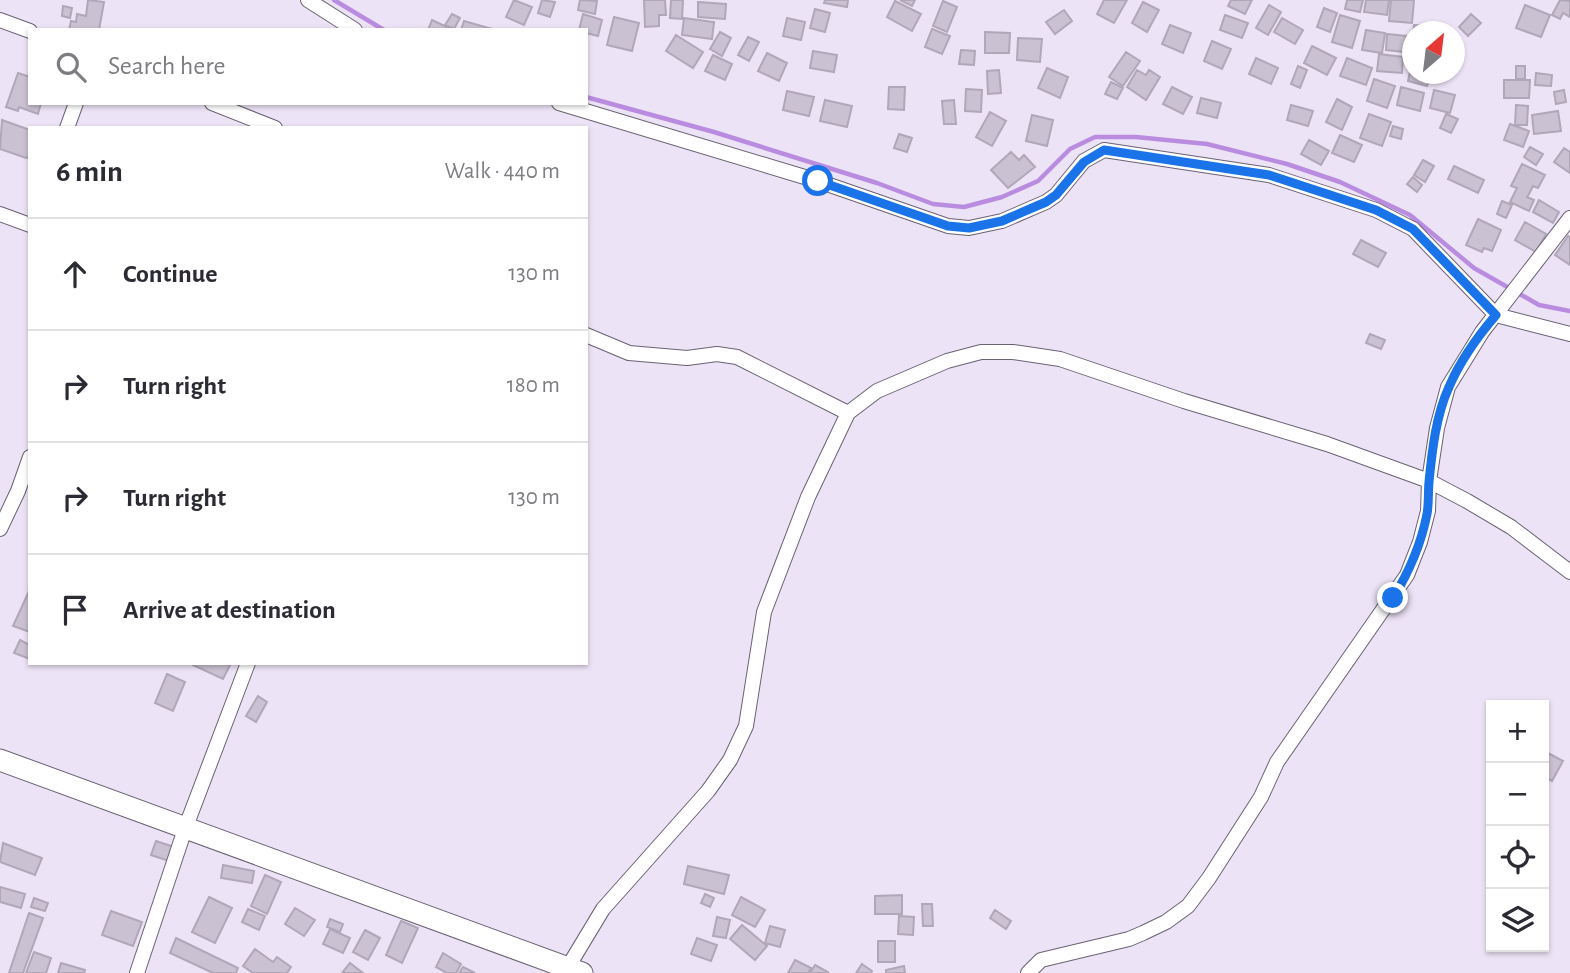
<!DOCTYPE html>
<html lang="en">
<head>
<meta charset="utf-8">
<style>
  :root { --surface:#fff; --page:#f7f7f7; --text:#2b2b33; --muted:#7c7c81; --line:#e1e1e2 }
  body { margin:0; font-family:"Alegreya Sans",sans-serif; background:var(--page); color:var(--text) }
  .controls { position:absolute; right:21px; bottom:21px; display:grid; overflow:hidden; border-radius:0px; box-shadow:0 2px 5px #0004 }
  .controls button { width:63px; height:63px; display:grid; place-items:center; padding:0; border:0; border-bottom:2px solid var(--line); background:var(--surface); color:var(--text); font:35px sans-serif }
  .compass { position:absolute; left:1402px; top:21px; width:63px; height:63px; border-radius:50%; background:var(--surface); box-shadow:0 2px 5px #0004; rotate:28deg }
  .stop { position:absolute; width:21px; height:21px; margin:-16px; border:5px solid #1a73e8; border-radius:50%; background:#fff }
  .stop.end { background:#1a73e8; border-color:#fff; box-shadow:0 2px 7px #0008 }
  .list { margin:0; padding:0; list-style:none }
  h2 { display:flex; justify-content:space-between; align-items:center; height:91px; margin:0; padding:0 28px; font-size:30px }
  h2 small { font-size:23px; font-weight:400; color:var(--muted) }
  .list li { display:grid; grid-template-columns:46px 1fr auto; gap:21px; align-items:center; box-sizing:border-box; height:112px; padding:0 28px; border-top:2px solid var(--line) }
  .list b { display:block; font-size:26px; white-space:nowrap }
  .list em { font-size:23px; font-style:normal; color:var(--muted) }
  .icon { flex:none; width:38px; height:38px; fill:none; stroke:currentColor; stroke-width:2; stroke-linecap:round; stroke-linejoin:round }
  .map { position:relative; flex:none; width:1570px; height:973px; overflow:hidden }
  .search { position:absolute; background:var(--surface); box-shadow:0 2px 5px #0004; left:28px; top:28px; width:560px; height:77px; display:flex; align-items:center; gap:18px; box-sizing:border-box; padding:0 24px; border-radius:0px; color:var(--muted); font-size:26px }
  .panel { position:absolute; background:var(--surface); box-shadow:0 2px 5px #0004; left:28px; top:126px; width:560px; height:539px; border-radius:0px }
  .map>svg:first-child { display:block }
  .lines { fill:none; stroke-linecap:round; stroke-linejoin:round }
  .stream { stroke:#b98cdf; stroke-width:4.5 }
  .building { fill:#cac1d2; stroke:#b0a7b9; stroke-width:2 }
  .minor-casing { stroke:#6a6272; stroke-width:16 }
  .secondary-casing { stroke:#6a6272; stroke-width:23 }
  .minor { stroke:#fff; stroke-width:14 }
  .secondary { stroke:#fff; stroke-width:21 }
  .route { stroke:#1a73e8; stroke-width:9 }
</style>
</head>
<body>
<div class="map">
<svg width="1570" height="973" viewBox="0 0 1570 973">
  <rect width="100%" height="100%" fill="#ede3f6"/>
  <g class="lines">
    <path class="stream" d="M334,0L384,30
      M586,97L714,132L877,183L933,204L964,207L1002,197L1038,181L1070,149L1095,137H1136L1207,144L1287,164L1340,182L1410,215L1474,268L1539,305L1570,311"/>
  </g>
  <path class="building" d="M88,0L104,2L99,30H69L71,21L76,22L77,14L86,16Z
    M514,0L532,7L524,25L506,17Z
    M542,0L555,2L550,17L538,13Z
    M580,0L597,1L595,14L578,10Z
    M644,0H665L666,15H659V26L645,27Z
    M671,0H683L682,19L670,18Z
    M825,0H848L847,7L824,3Z
    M900,0H915L912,6Z
    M1104,0H1127L1114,23L1097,14Z
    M1231,0H1252L1245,14L1228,6Z
    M1347,0H1363L1360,12L1345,9Z
    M1366,0H1389L1387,15L1364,12Z
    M1391,0H1414L1412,23L1389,21Z
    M1560,0L1570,1V17L1563,13L1560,19L1552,15Z
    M895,1L921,14L912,31L887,17Z
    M943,1L957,7L947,32L933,26Z
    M698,2L726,4L725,19L698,17Z
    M1143,2L1159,10L1147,32L1132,23Z
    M1269,5L1281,12L1268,35L1256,28Z
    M1525,5L1550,15L1541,37L1516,28Z
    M63,6L72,8L70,18L62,16Z
    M1324,8L1337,13L1330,32L1317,27Z
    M815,9L830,13L825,32L810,28Z
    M1064,10L1072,21L1055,34L1046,22Z
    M452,14L460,18L454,29L445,25Z
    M583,14L602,20L598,36L586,33V30H579Z
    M1471,14L1481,23L1468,36L1459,27Z
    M1225,15L1248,23L1242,38L1220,30Z
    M1340,15L1360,21L1352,48L1332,42Z
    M614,17L639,23L632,51L607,45Z
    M684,18L714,22L712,39L682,35Z
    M787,18L805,22L801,40L783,36Z
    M1282,18L1303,30L1295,44L1274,32Z
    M432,20L449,28L448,30H428Z
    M464,21L492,29V30H461Z
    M1170,25L1191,33L1183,53L1162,44Z
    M1414,25L1425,26L1424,32H1413Z
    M932,29L950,36L942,54L925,47Z
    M1366,30L1385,33L1382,53L1362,50Z
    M720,32L731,38L722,56L710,49Z
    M985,32L1010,33L1009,53H985Z
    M1387,34L1406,36L1404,52L1386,50Z
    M676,35L703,52L693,68L666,51Z
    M748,37L759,42L749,61L738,55Z
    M1018,38L1042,39L1040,62L1017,60Z
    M1212,41L1231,49L1222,69L1204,61Z
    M1312,46L1336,58L1327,75L1304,63Z
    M961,50L975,51L974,65L959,64Z
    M813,51L837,55L834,72L810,68Z
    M1126,52L1140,61L1123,86L1109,77Z
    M767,53L787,63L779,81L758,71Z
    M1379,54L1403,57L1402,73L1377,71Z
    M713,55L732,64L725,80L705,71Z
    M1256,58L1278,68L1271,84L1249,74Z
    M1347,58L1372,68L1366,85L1340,76Z
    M1412,62V74H1431L1427,86L1408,81Z
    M1298,66L1307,70L1300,88L1291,84Z
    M1516,66H1525V79H1516Z
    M1047,68L1068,77L1060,98L1038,88Z
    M999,70L1001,93L988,94L987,71Z
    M1137,70L1146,75L1149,70L1160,77L1146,100L1127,87Z
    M18,73L30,77V103H41L38,114L19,107L18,111L6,107Z
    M1536,73L1552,75L1551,86L1535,85Z
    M1374,79L1395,86L1387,108L1367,101Z
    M1504,80H1530L1529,98H1504Z
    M1111,82L1123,88L1117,99L1105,94Z
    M889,87H905L904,110L888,109Z
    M1172,87L1192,97L1183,114L1163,104Z
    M1401,87L1424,93L1420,111L1397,105Z
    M966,89L982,90L981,112L965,111Z
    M1434,90L1455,95L1450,113L1430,108Z
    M1564,90L1566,102L1556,104L1554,92Z
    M787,91L814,97L809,116L783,110Z
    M1201,98L1221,103L1217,118L1197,113Z
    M1337,99L1352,107L1342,130L1326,122Z
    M825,100L852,106L847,127L820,121Z
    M954,100L956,124H944L942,101Z
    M1291,105L1313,111L1308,126L1287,120Z
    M1516,105L1528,106L1527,125H1515Z
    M1558,111L1561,131L1534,134L1532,115Z
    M990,112L1006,121L992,146L976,137Z
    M1369,114L1391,122L1382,146L1360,138Z
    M1446,114L1458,119L1451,133L1440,128Z
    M1032,115L1053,120L1047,146L1026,141Z
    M2,120L30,130V157L26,158L0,149Z
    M1510,124L1529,131L1523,147L1504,140Z
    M1393,126L1403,129L1401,139L1390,136Z
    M899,134L912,138L907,152L894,148Z
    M1340,135L1362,145L1354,162L1332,153Z
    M1309,140L1329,151L1321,165L1301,154Z
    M1530,147L1543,154L1536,165L1524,157Z
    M1564,148L1570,152V173L1554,162Z
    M1011,152L1019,160L1024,155L1035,167L1008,188L991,170Z
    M1423,160L1434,166L1425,182L1414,175Z
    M1522,164L1545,175L1538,188L1533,186L1529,194L1527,197L1534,200L1529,211L1510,202L1517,188L1511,186Z
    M1454,166L1484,180L1478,193L1448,179Z
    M1413,177L1422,185L1417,192L1407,184Z
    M1539,200L1559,212L1553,223L1533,212Z
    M1502,201L1512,205L1506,218L1497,214Z
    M1478,219L1501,230L1492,251L1484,248L1482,252L1466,245Z
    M1525,222L1546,234L1536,252L1515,240Z
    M1568,236L1570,237V265L1555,255Z
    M1361,240L1386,253L1378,267L1353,254Z
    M1370,334L1385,340L1381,349L1366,343Z
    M30,589V632L13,626Z
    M20,640L30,645V659L14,653Z
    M194,663H231L223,679L193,665Z
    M167,674L185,682L173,711L155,703Z
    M258,696L267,702L256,722L246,716Z
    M1544,751L1563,761L1552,781L1544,776Z
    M156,841L174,847L169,861L151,855Z
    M3,843L42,858L35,875L0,862Z
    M223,865L254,871L252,883L221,878Z
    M688,866L729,875L724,894L684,884Z
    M265,875L281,882L267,914L251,906Z
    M0,887L25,894L21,908L0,902Z
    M705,894L714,898L710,907L701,903Z
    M902,895V914H875V896Z
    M209,897L232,908L215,943L192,932Z
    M741,897L765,910L755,927L732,915Z
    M34,898L48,903L45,911L31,907Z
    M922,904H932L933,926H923Z
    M295,908L315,920L304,936L285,924Z
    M248,909L265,916L259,930L242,922Z
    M995,910L1011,921L1006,929L990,918Z
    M111,911L142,922L133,946L102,935Z
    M29,913L43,918L23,973H9Z
    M899,916L914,917L913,935L898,934Z
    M717,917L730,920L726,938L713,936Z
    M330,919L343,924L340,932L327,927Z
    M401,921L418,928L402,963L386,955Z
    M742,925L767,946L755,960L730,939Z
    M770,926L785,930L780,947L765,943Z
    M330,929L350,938L343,953L323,944Z
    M365,930L380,938L368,960L353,952Z
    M176,938L238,968L236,973H213L170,953Z
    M697,938L717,945L711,961L691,954Z
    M878,941H895V962H878Z
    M255,949L273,962L277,957L291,967L287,973H253L243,966Z
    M34,952L51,958L46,973H26Z
    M443,953L461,964L456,973H447L436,967Z
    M795,960L811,968L808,973H788Z
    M61,963L85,970L84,973H58Z
    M350,963L363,973H342Z
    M862,964L872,971L871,973H856Z
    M815,965L828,972V973H810Z
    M904,966L905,973H886V970Z
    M463,967L475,973H459Z"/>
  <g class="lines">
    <defs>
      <path id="minor" d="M308,0L355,30
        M0,20L30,31
        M212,103L275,128
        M559,103L818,181L948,226L969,228L1002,221L1046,202L1056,195L1084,161L1104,150L1269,175L1376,210L1413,229L1496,315L1570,334
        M67,128L76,103
        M0,214L30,225
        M586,335L629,353L687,358L717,354L737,357L848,413
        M0,529L18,491L30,457
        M568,967L603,909L708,791L730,760L746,726L764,612L808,497L848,413L877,391L947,361L981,352H1013L1060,359L1184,401L1327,444L1429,481L1467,501L1511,527L1570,572
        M137,973L185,829L248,663
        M1028,973L1041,960L1129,939L1143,933L1166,922L1188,906L1209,878L1261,797L1277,762L1407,575L1420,542L1428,511L1429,481L1437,428L1448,387L1482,332L1570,218"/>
      <path id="secondary" d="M0,760L582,973"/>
    </defs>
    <use href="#minor" class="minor-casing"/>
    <use href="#secondary" class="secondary-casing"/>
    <use href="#minor" class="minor"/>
    <use href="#secondary" class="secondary"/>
  </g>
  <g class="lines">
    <path class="route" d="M818,181L948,226L969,228L1002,221L1046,202L1056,195L1084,162L1104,150L1269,175L1376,210L1413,229L1496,315C1478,336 1460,361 1449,387C1436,415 1432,451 1429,482C1428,492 1429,503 1427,514C1421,545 1409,572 1393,598"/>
  </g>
</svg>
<div class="controls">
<button>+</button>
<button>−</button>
<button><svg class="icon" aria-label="locate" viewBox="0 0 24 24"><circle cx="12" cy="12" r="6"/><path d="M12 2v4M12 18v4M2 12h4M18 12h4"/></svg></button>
<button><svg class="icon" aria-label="layers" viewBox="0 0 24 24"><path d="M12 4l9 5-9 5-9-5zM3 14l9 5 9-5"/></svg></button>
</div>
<svg class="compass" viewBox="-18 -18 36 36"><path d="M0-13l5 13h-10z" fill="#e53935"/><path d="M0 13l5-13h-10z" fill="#7c7c81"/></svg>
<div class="stop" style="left:818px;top:181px"></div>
<div class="stop end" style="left:1393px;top:598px"></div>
<div class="search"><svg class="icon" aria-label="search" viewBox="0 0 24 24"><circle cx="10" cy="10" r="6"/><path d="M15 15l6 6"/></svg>Search here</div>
<section class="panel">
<h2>6 min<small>Walk · 440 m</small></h2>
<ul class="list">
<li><svg class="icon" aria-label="ahead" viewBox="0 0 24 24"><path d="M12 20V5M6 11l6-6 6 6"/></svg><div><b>Continue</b></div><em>130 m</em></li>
<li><svg class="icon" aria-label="right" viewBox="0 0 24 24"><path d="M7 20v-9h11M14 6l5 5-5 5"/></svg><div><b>Turn right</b></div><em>180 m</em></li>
<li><svg class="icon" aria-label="right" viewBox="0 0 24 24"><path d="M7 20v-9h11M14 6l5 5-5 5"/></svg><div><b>Turn right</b></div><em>130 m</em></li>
<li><svg class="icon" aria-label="arrive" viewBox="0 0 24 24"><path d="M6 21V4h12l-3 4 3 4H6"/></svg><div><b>Arrive at destination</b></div></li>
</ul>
</section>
</div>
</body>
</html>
